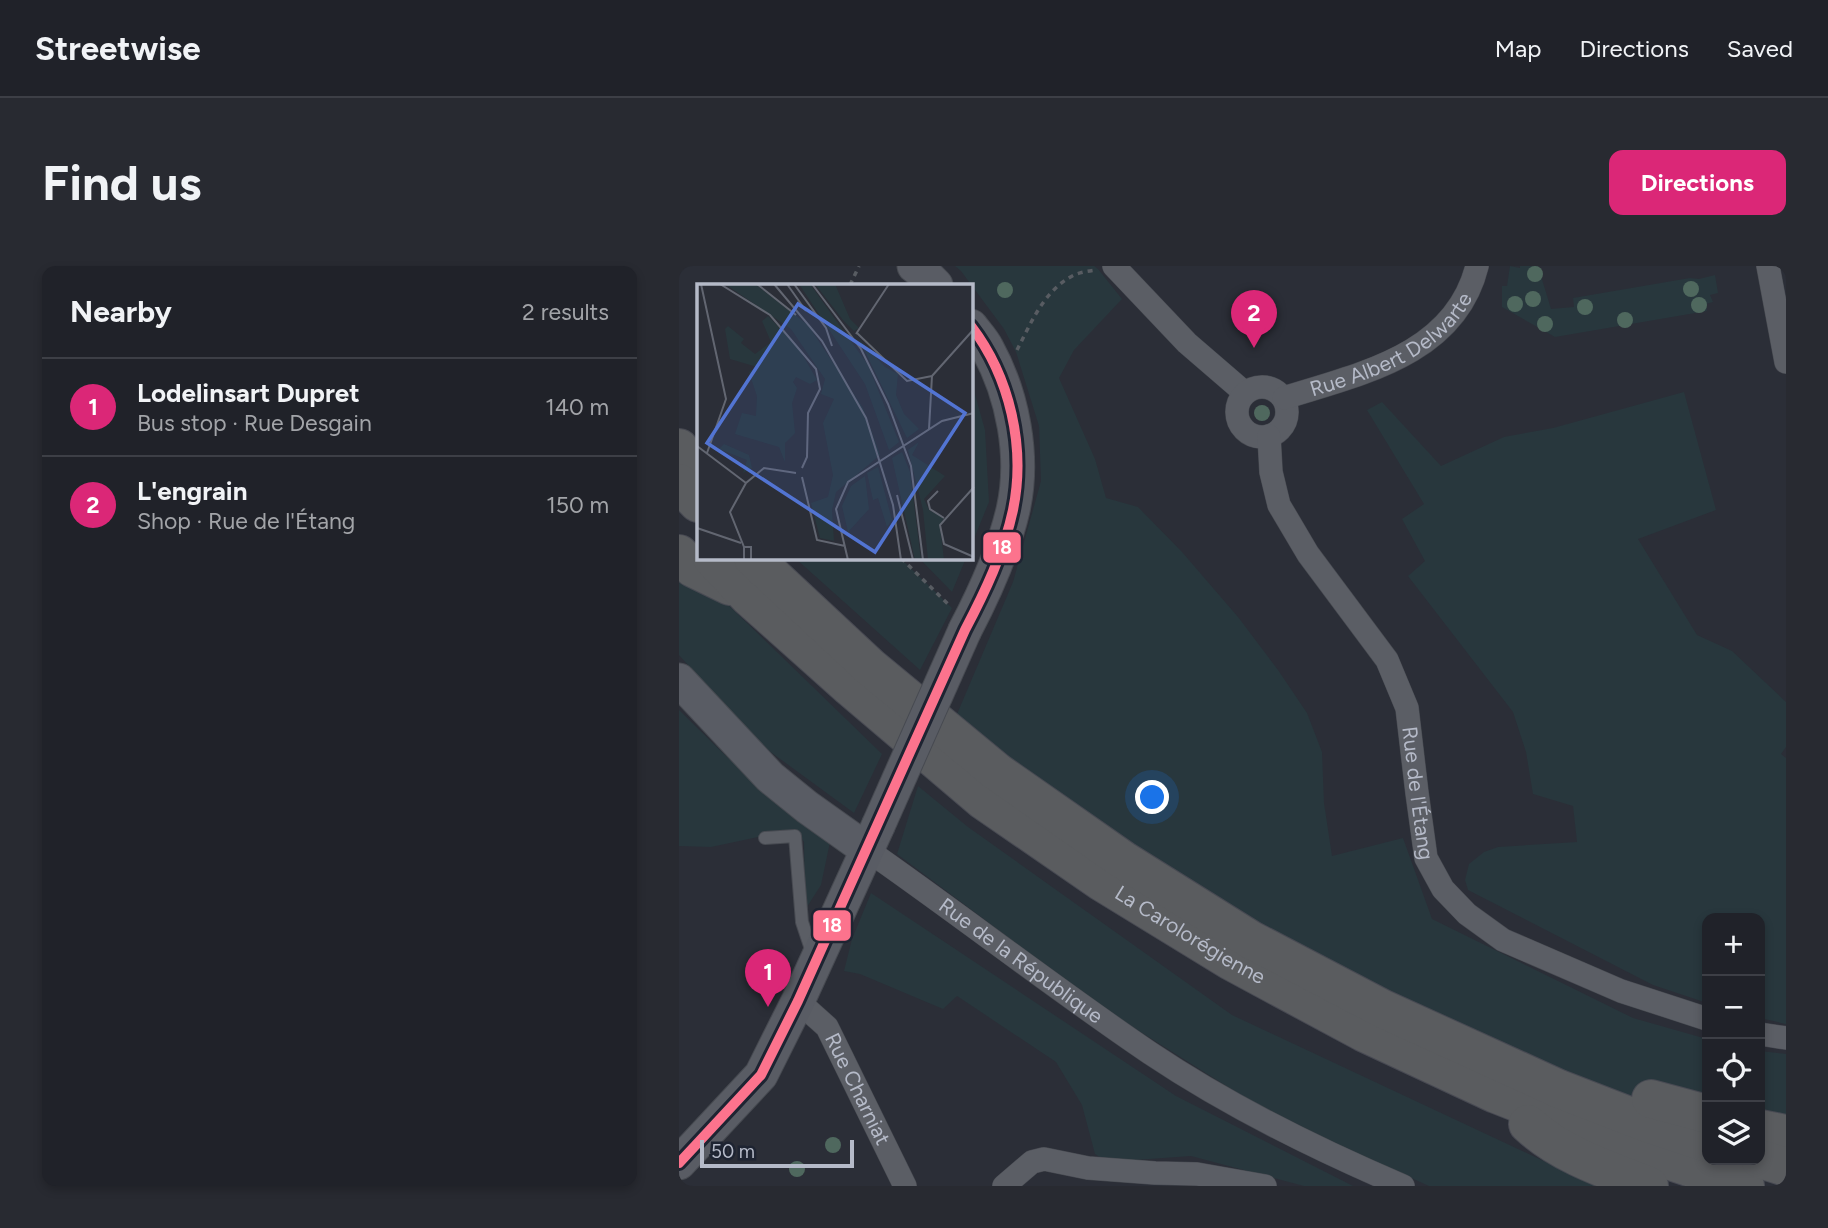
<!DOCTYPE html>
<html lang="en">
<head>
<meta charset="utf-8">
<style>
  :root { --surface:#202229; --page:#282a31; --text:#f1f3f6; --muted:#a2a4a8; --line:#3d3f46; --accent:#db2777 }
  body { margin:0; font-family:Figtree,sans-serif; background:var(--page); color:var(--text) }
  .controls { position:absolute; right:21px; bottom:21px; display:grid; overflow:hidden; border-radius:14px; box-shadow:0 4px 10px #0003 }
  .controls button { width:63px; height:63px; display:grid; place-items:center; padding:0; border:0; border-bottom:2px solid var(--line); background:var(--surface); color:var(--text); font:35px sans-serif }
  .scale { position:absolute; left:21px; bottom:18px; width:154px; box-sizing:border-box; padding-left:7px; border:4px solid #b5bac8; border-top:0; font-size:19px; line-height:24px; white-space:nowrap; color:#b5bac8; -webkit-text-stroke:5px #1e2432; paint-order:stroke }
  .you { position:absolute; left:474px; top:532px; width:24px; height:24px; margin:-18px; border:5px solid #fff; border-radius:50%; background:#1a73e8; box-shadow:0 0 0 10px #1a73e833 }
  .badge { display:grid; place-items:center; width:46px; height:46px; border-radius:50%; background:var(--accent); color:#fff; font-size:23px; font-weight:700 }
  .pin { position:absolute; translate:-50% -58px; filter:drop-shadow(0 2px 4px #0008) }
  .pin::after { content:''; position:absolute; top:37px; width:24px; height:21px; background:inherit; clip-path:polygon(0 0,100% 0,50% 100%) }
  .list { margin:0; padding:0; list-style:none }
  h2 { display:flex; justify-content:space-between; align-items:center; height:91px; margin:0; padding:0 28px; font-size:30px }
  h2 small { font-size:23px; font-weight:400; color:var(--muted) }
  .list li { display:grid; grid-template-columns:46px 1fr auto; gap:21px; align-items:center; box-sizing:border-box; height:98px; padding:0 28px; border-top:2px solid var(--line) }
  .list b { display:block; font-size:26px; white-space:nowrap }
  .list p { margin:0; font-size:23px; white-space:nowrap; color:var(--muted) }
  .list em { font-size:23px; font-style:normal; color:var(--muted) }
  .icon { flex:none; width:38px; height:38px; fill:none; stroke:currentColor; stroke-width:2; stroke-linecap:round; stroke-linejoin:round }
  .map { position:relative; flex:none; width:1107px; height:920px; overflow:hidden; border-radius:14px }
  header { display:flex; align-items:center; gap:42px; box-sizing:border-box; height:98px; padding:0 35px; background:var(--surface); border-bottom:2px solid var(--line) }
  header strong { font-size:33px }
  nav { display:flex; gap:38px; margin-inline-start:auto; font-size:24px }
  .intro { display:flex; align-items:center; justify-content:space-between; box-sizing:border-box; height:168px; padding:0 42px }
  h1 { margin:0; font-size:49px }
  .button { padding:18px 32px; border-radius:14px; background:var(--accent); color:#fff; font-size:24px; font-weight:700 }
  main { display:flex; gap:42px; padding:0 42px }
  aside { flex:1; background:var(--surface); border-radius:14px; box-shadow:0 4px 10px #0003 }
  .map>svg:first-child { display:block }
  .green { fill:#28373d }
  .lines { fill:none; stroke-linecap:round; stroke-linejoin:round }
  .lane-casing { stroke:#474a51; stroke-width:14 }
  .street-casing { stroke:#474a51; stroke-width:24 }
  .secondary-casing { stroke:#474a51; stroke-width:35 }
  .highway-casing { stroke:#484a53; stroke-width:40 }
  .path { stroke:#585c62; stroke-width:3.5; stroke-dasharray:5 5; stroke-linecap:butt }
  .lane { stroke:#5b5e65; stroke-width:12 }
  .street { stroke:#5b5e65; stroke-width:23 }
  .secondary { stroke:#595c64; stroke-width:33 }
  .highway { stroke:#5a5c5f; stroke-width:38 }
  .secondary-bridge-casing { stroke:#474a51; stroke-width:35; stroke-linecap:butt }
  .secondary-bridge { stroke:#595c64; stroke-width:33 }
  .bus-1-casing { stroke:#1e2432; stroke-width:16 }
  .bus-1 { stroke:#fc738d; stroke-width:10 }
  .tree { fill:#4f685e }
  .labels { text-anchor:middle; stroke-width:5; stroke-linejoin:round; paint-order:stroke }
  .street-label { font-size:21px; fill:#b5bac8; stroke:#1e2432 }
  .inset-road { fill:none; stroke:#626671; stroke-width:2 }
  .view { fill:#5274d2; fill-opacity:0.15; stroke:#5274d2; stroke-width:3.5 }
  .inset-edge { fill:none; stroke:#b5bac8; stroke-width:3.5 }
  .line-badge { stroke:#1e2432; stroke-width:2.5 }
  .badge-label { font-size:19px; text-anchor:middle; font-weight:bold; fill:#fff }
</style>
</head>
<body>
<header>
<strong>Streetwise</strong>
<nav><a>Map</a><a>Directions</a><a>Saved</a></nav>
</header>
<div class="intro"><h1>Find us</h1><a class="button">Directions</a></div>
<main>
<aside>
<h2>Nearby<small>2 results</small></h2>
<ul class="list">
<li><span class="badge">1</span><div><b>Lodelinsart Dupret</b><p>Bus stop · Rue Desgain</p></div><em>140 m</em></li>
<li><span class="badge">2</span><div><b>L'engrain</b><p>Shop · Rue de l'Étang</p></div><em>150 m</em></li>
</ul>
</aside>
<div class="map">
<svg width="1107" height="920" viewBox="0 0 1107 920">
  <rect width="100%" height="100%" fill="#2b2e37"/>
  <path class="green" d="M276,0H415L419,3L443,33L395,84L380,112L416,193L427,232L459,241L503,286L559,351L599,404L628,447L643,486L645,537L653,590L724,572L753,653L954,752L1028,773V863L995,854L488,634L270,467L334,316L362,215L360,160L337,86L325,63L282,5Z
    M831,0L841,2V0H859L872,43L895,41L894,32L1011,12L1020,13L1036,9L1039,27L1031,29L1034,36L1027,38L1028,45L876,71L823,41V20H828Z
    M292,114L306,164L310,236L292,280Z
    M1005,126L1037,244L959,273L1018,369L1053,385L1107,436V481L1102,488L1107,492V758L1081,752V652H1028V737L974,719L789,624L786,614L790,598L805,586L819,581L898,576L894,540L854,528L847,486L834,446L729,310L746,295L723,253L745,238L688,144L703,136L762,200L825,171L874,162Z
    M0,291L203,488L175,547L78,476L0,389Z
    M116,292H221L273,342L241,404Z
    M240,292H287L273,326Z
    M0,444L48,491L151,576L142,619L126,644L125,576L117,563L32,581L0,580Z
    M239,520L289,561L553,749L918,920H750L595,850L422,741L218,588Z
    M192,627L497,830L674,920H625L512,890L428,896L416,888L403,839L377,796L278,730L264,743L181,708L165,705L173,673Z
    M1081,785L1107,788V884L1081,877Z"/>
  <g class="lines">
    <defs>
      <path id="lane" d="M86,572L116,570L123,656L134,689"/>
      <g id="street">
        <path d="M435,0L508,77L566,127"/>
        <path d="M1089,0L1107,96"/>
        <circle cx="583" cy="146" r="25"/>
        <path id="s1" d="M605,132C681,108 776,89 798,0"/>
        <path id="s2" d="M590,170L592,206L600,239L629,288L708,394L728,442L738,527L747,592L764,623L788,648L824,674L942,725L1028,753"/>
        <path id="s3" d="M187,583C283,650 375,722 471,787C550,840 637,883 724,920"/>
        <path id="s4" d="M119,735L148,761L226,920"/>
        <path d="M1081,768L1107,772"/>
        <path d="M325,920L353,896L365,893L409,902L476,907L518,908L586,920"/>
      </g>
      <path id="secondary" d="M235,0L248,10L257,19
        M286,364C306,326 324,287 334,244C346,191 334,129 308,82C304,74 297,67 292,60
        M0,414L91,511L128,541L187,583
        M0,897L82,809L119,735L199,560"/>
      <g id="highway">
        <path d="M0,182L19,206"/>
        <path d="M0,217L19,237"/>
        <path d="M0,288L14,302L51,320"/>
        <path id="s5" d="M33,292L69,330L171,421L304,534L423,616L552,695L684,766L817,828L959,884L1066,920"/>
        <path d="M74,292L191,401L318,506L444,594L572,674L704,743L880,823L968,857L1028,877"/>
        <path d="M972,833L1028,848"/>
        <path d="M849,858C882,889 929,904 970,920"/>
        <path d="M1081,863L1107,868"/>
        <path d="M1081,893L1107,901"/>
      </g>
    </defs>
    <use href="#lane" class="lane-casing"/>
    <use href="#street" class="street-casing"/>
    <use href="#secondary" class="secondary-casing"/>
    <use href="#highway" class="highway-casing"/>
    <path class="path" d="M171,19L180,0
      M338,84C352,57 365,24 395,9C402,6 410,5 417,4
      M222,292L271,340"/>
    <use href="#lane" class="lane"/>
    <use href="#street" class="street"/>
    <use href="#secondary" class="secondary"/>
    <use href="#highway" class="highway"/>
    <defs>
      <path id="secondary-bridge" d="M199,560L286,364"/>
    </defs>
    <use href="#secondary-bridge" class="secondary-bridge-casing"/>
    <use href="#secondary-bridge" class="secondary-bridge"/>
    <defs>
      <path id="bus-1" d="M0,897L82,809L119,735L286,364C306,326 325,286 334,244C347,181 331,111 292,60"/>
    </defs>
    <use href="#bus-1" class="bus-1-casing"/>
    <use href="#bus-1" class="bus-1"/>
  </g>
  <g class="tree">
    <circle cx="856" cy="8" r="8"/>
    <circle cx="1012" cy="23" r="8"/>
    <circle cx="326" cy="24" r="8"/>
    <circle cx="854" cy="33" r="8"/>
    <circle cx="836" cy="38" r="8"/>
    <circle cx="1020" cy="39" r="8"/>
    <circle cx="906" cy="41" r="8"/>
    <circle cx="946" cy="54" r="8"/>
    <circle cx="866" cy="58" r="8"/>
    <circle cx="583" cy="147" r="8"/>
    <circle cx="154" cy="879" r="8"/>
    <circle cx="118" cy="903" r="8"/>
  </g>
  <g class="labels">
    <g class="street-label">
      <text dy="7" stroke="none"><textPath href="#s1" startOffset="122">Rue Albert Delwarte</textPath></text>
      <text dy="7" stroke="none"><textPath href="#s2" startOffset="397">Rue de l'Étang</textPath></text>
      <text dy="7" stroke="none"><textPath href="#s5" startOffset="611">La Carolorégienne</textPath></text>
      <text dy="7" stroke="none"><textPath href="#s3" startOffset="191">Rue de la République</textPath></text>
      <text dy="7" stroke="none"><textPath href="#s4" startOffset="108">Rue Charniat</textPath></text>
    </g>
  </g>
  <g transform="translate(18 18)">
    <rect width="276" height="276" fill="#2b2e37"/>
    <path d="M28,0H58L111,41L166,124L183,171L139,208L135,226L137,257L123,254L114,219L131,213L136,191L126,139L137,115L124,110L128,95L94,45ZM102,0H113L171,81L202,158L192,166L168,100ZM118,0H138L153,35L162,44L157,47L146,36ZM71,32L101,63L120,96L113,100L99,93L96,98L100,104L95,119L98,149L88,159V178L82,163L38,150L45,129L59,132L60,112L52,88L60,83L33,75L28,45L31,42L47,55L44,59L58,70L74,58L65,37ZM162,55L188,83L201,90L199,111L207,130L222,145L210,154ZM222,158L215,171L248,192L227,215L232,226L247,234L243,241L247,276H231L226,226L211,166ZM27,160L52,171L55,184L46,189L50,176L22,165ZM205,168L213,188L224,276H218L195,174ZM181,183L195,236L190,243L181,214L176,216L170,189ZM168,192L172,225L151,248L145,222L154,202Z" fill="#28373d"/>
    <path class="inset-road" d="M4,0L29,115L10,169M23,0L73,31L119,85L123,105L111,129L110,173L105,184M60,0L99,31M77,0L125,57L169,134L196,221L204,276M90,0L109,27M97,0L129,44L135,62M115,0L164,65L191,120L214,182L226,276M160,49L210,97L235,92M159,50L192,0M232,145L235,92L277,45M0,162L49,199M105,193L120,256L148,262M277,203L243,241L247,260L277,273M241,207L231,217L233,225L247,234M200,211L216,276M0,244L44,259M47,263L33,228L49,199L67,184L99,189M47,276V263H54V276M151,276L139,225L151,198L245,137L277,129"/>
    <path class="view" d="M101,20L268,129L178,268L10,159Z"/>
    <rect width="276" height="276" class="inset-edge"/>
  </g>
  <g class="line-badge">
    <rect x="303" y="265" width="40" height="33" rx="7" fill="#fc738d"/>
    <rect x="133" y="643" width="40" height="33" rx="7" fill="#fc738d"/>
  </g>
  <g class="badge-label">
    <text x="323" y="288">18</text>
    <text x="153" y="666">18</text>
  </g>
</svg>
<div class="controls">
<button>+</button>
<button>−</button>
<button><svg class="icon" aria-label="locate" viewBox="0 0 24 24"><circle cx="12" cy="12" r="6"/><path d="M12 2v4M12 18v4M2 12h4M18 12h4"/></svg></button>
<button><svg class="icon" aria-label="layers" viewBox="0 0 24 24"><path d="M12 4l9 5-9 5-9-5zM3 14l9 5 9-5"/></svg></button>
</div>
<div class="scale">50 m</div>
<div class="you"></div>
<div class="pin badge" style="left:89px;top:741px">1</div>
<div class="pin badge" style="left:575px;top:82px">2</div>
</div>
</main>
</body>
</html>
